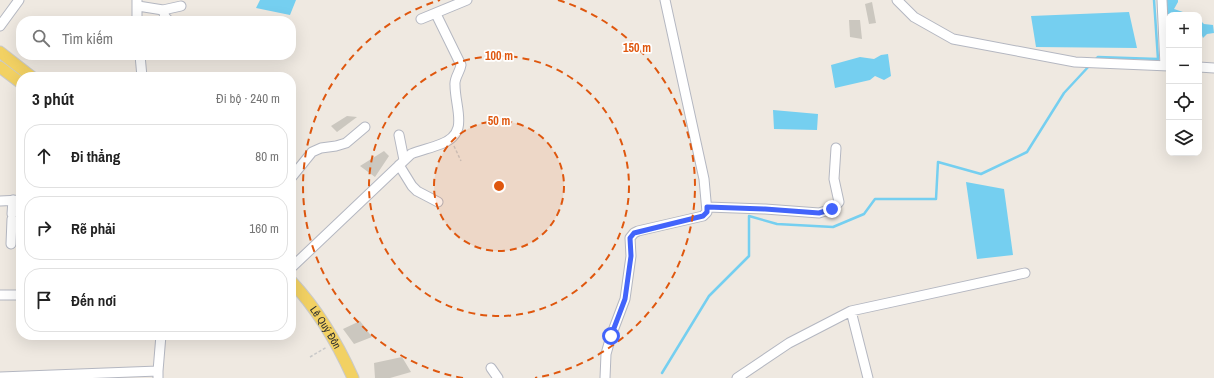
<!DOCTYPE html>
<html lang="vi">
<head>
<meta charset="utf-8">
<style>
  :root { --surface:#fff; --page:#f6f6f6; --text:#222; --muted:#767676; --line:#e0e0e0 }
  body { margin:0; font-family:"Archivo Narrow",sans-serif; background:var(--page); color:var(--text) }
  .controls { position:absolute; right:12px; top:12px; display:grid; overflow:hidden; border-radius:8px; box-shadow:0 4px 16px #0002 }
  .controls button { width:36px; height:36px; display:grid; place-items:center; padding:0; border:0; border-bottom:1px solid var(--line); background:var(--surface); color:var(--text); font:20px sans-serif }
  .stop { position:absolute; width:12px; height:12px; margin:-9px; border:3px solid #4264fb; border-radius:50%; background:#fff }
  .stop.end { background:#4264fb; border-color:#fff; box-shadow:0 1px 4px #0008 }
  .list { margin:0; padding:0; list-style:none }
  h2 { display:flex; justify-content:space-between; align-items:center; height:52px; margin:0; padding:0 16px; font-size:17px }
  h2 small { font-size:13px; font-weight:400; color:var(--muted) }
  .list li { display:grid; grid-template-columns:26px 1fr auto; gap:12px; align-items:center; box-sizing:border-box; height:64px; margin:0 8px 8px; padding:0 8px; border:1px solid var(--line); border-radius:16px }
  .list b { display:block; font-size:15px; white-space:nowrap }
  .list em { font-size:13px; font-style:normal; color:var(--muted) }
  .icon { flex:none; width:22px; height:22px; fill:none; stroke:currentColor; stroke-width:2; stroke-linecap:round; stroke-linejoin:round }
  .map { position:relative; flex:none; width:1214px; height:378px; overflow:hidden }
  .search { position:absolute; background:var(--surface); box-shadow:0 4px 16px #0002; left:16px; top:16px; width:280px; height:44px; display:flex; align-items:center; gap:10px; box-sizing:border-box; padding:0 14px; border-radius:16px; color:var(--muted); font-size:15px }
  .panel { position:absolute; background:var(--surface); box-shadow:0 4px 16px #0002; left:16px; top:72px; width:280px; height:268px; border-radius:16px }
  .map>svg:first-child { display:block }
  .water { fill:#75cff0 }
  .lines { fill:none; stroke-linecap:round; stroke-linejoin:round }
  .stream { stroke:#75cff0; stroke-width:2.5 }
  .building { fill:#cbc7bf }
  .minor-casing { stroke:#b4b7c1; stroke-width:11 }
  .major-casing { stroke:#c9c9c9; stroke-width:13 }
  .path { stroke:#c9c9c9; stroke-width:1.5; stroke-dasharray:3 2; stroke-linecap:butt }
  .minor { stroke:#fff; stroke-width:9 }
  .major { stroke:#f2d163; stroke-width:11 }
  .route { stroke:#4264fb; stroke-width:5 }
  .ring { fill:none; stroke:#df570e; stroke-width:2; stroke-dasharray:7 5 }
  .labels { text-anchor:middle; stroke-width:3.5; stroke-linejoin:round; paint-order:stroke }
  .street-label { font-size:11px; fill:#2e2e2e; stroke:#fff }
  .centre { fill:#df570e; stroke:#fff; stroke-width:2 }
  .ring-label { font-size:12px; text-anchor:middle; font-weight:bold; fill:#df570e; stroke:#fff; stroke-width:3.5; stroke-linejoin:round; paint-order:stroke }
</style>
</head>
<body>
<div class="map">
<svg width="1214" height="378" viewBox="0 0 1214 378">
  <rect width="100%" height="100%" fill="#efe9e1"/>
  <path class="water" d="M260,0H296L290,15L256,8Z
    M1167,0H1178V2L1174,9L1192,15H1169V47L1166,46L1165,4Z
    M1129,12L1137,48L1036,47L1031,16Z
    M1199,19L1204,24L1213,25L1214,33L1207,34L1203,38L1199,28Z
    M888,54L891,76L884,80L875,76L870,80L835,88L831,65L860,57L874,59L881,55Z
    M773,110L818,114L817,130L774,129Z
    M966,182L1004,189L1013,255L977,259Z"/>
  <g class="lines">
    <path class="stream" d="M1095,60L1098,57L1158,59L1154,0
      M662,373L709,296L749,256V216L777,224L833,227L864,214L875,199H936L938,162L981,174L1027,152L1064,93L1090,65"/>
  </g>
  <path class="building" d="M872,2L876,23L869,24L865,4Z
    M849,20H860L862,39L850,37Z
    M347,116L357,117L337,132L331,126Z
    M384,151L389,156L375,177L360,166Z
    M360,321L372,337L354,344L343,329Z
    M402,357L411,372L390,378H375L374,363Z"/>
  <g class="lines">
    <defs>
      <path id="minor" d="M137,0V21
        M897,0L914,17L953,39L1075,62L1169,66
        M1162,0L1165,66
        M138,6L163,10L181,6
        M163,10L165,17L169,21
        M421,19L467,0
        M0,26L19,0
        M140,55L142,77
        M1199,67L1214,68
        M399,135L404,160
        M399,165L412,186L417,191L438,202
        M291,178L312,152L321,148L336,146L346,143L365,127
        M0,201L21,200
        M707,207L765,209L819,213L832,209L839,202L834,179L836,148
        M12,214L13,200
        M11,244L12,219
        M291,268L411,154C421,150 431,148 441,144C470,133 455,109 455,85C454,78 460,72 461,65L436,14
        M0,295H21
        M851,311L868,378
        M491,368L498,378
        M158,371L161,335
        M0,377L158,371V378
        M605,378L606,354L611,336L625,299L631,256L630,238L634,233L638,231L703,216L707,212L704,179L665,0
        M737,378L789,343L851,311L1025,273"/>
      <g id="major">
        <path d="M0,52L32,77"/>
        <path d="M0,67L21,83"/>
        <path id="s1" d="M291,281C318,310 337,342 353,378"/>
      </g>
    </defs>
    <use href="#minor" class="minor-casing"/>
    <use href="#major" class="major-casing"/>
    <path class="path" d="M454,146L461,161
      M310,357L327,347"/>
    <use href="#minor" class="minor"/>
    <use href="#major" class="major"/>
  </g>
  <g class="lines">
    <path class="route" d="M611,336L625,299L631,256L630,238L634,233L703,216L707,212V207L765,209L819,213L832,209"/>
  </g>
  <circle cx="499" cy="186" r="65" fill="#df570e" fill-opacity=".12"/>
  <g class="ring">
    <circle cx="499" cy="186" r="65"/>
    <circle cx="499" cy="186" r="130"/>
    <path d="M463 378A195 195 0 0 1 440 0M558 0A195 195 0 0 1 535 378"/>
  </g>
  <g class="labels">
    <g class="street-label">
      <text dy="4" stroke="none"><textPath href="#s1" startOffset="58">Lê Quý Đôn</textPath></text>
    </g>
  </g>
  <circle cx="499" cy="186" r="6" class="centre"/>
  <g class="ring-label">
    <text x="637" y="52">150 m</text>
    <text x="499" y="60">100 m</text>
    <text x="499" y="125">50 m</text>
  </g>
</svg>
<div class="controls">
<button>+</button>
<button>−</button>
<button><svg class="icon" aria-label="locate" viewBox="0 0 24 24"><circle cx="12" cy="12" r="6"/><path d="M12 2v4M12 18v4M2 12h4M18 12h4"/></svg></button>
<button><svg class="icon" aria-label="layers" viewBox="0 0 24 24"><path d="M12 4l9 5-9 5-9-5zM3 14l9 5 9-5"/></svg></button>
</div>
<div class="stop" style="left:611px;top:336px"></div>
<div class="stop end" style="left:832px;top:209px"></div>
<div class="search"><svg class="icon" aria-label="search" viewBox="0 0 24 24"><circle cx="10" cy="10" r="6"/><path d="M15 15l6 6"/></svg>Tìm kiếm</div>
<section class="panel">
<h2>3 phút<small>Đi bộ · 240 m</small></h2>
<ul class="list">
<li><svg class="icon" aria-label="ahead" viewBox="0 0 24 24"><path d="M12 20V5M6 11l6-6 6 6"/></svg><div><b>Đi thẳng</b></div><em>80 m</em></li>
<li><svg class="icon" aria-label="right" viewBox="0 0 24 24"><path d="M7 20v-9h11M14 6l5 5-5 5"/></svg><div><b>Rẽ phải</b></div><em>160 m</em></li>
<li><svg class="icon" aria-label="arrive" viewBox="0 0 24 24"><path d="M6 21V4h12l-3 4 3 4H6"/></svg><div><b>Đến nơi</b></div></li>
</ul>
</section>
</div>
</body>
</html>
